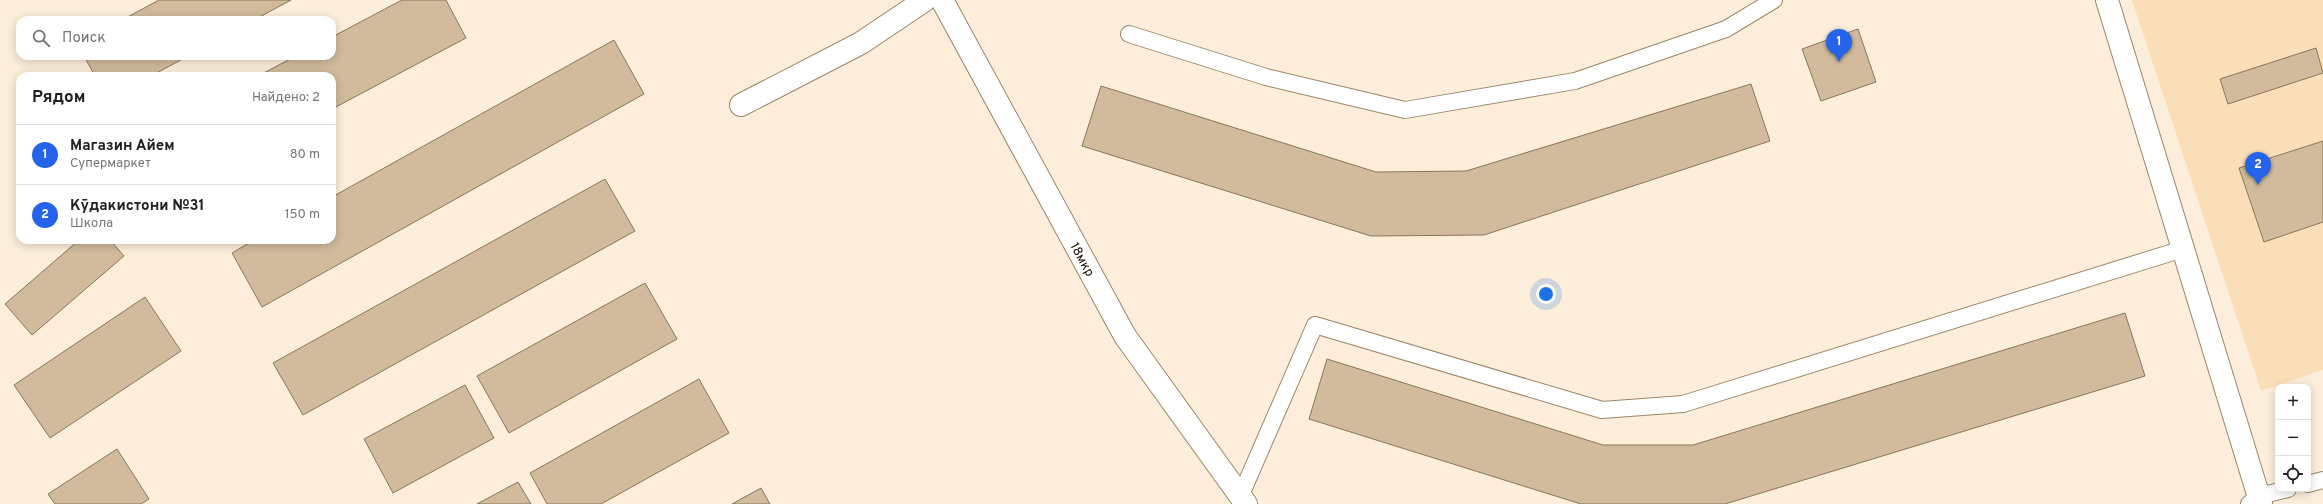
<!DOCTYPE html>
<html lang="ru">
<head>
<meta charset="utf-8">
<style>
  :root { --surface:#fff; --page:#f2f2f2; --text:#202124; --muted:#757577; --line:#e0e0e0; --accent:#2563eb }
  body { margin:0; font-family:Overpass,sans-serif; background:var(--page); color:var(--text) }
  .controls { position:absolute; right:12px; bottom:12px; display:grid; overflow:hidden; border-radius:8px; box-shadow:0 2px 10px #0003 }
  .controls button { width:36px; height:36px; display:grid; place-items:center; padding:0; border:0; border-bottom:1px solid var(--line); background:var(--surface); color:var(--text); font:20px sans-serif }
  .you { position:absolute; left:1546px; top:294px; width:14px; height:14px; margin:-10px; border:3px solid #fff; border-radius:50%; background:#1a73e8; box-shadow:0 0 0 6px #1a73e833 }
  .badge { display:grid; place-items:center; width:26px; height:26px; border-radius:50%; background:var(--accent); color:#fff; font-size:13px; font-weight:700 }
  .pin { position:absolute; translate:-50% -33px; filter:drop-shadow(0 1px 2px #0008) }
  .pin::after { content:''; position:absolute; top:21px; width:14px; height:12px; background:inherit; clip-path:polygon(0 0,100% 0,50% 100%) }
  .list { margin:0; padding:0; list-style:none }
  h2 { display:flex; justify-content:space-between; align-items:center; height:52px; margin:0; padding:0 16px; font-size:17px }
  h2 small { font-size:13px; font-weight:400; color:var(--muted) }
  .list li { display:grid; grid-template-columns:26px 1fr auto; gap:12px; align-items:center; box-sizing:border-box; height:60px; padding:0 16px; border-top:1px solid var(--line) }
  .list b { display:block; font-size:15px; white-space:nowrap }
  .list p { margin:0; font-size:13px; white-space:nowrap; color:var(--muted) }
  .list em { font-size:13px; font-style:normal; color:var(--muted) }
  .icon { flex:none; width:22px; height:22px; fill:none; stroke:currentColor; stroke-width:2; stroke-linecap:round; stroke-linejoin:round }
  .map { position:relative; flex:none; width:2323px; height:504px; overflow:hidden }
  .search { position:absolute; background:var(--surface); box-shadow:0 2px 10px #0003; left:16px; top:16px; width:320px; height:44px; display:flex; align-items:center; gap:10px; box-sizing:border-box; padding:0 14px; border-radius:12px; color:var(--muted); font-size:15px }
  .panel { position:absolute; background:var(--surface); box-shadow:0 2px 10px #0003; left:16px; top:72px; width:320px; height:172px; border-radius:12px }
  .map>svg:first-child { display:block }
  .built { fill:#fadeb8 }
  .building { fill:#d1bb9c; stroke:#8a7659 }
  .lines { fill:none; stroke-linecap:round; stroke-linejoin:round }
  .service-casing { stroke:#9a8668; stroke-width:18 }
  .minor-casing { stroke:#9a8668; stroke-width:24 }
  .service { stroke:#fff; stroke-width:16 }
  .minor { stroke:#fff; stroke-width:22 }
  .labels { text-anchor:middle; stroke-width:3; stroke-linejoin:round; paint-order:stroke }
  .street-label { font-size:13px; fill:#130c03; stroke:#fceedb }
</style>
</head>
<body>
<div class="map">
<svg width="2323" height="504" viewBox="0 0 2323 504">
  <rect width="100%" height="100%" fill="#fceedb"/>
  <path class="built" d="M2132,0H2323V370L2261,391Z"/>
  <path class="building" d="M159,0H291L254,20H122Z
    M402,0H446L466,38L332,109V76H258L296,56H332V37Z
    M1858,29L1876,82L1821,101L1802,49Z
    M614,40L644,94L262,307L232,253L254,240H332V197Z
    M2316,48L2323,73L2228,104L2220,79Z
    M84,56H188L151,76H95Z
    M1751,84L1770,141L1484,235L1371,236L1082,146L1101,86L1376,172L1466,171Z
    M2323,141V222L2264,242L2239,168Z
    M605,179L635,231L303,415L273,363Z
    M79,240H110L124,256L32,335L5,304Z
    M645,283L677,339L509,433L477,376Z
    M145,297L181,351L50,438L14,385Z
    M2125,313L2145,376L1725,504H1581L1309,419L1327,359L1603,445H1693Z
    M699,379L729,433L601,504H547L530,473Z
    M465,385L494,438L393,493L364,439Z
    M117,449L149,499L141,504H55L48,494Z
    M518,482L531,504H477Z
    M761,488L770,504H732Z"/>
  <g class="lines">
    <defs>
      <path id="service" d="M1129,34L1266,77L1405,110L1575,81L1726,29L1774,0
        M2308,484L2323,480
        M1240,497L1315,325L1602,410L1683,404L2183,249
        M2249,504L2259,496L2288,489"/>
      <g id="minor">
        <path id="s1" d="M942,0L1125,336L1246,504"/>
        <path d="M2107,0L2261,504"/>
        <path d="M741,105L861,43L925,0"/>
      </g>
    </defs>
    <use href="#service" class="service-casing"/>
    <use href="#minor" class="minor-casing"/>
    <use href="#service" class="service"/>
    <use href="#minor" class="minor"/>
  </g>
  <g class="labels">
    <g class="street-label">
      <text dy="5" stroke="none"><textPath href="#s1" startOffset="295">18мкр</textPath></text>
    </g>
  </g>
</svg>
<div class="controls">
<button>+</button>
<button>−</button>
<button><svg class="icon" aria-label="locate" viewBox="0 0 24 24"><circle cx="12" cy="12" r="6"/><path d="M12 2v4M12 18v4M2 12h4M18 12h4"/></svg></button>
</div>
<div class="you"></div>
<div class="pin badge" style="left:1839px;top:62px">1</div>
<div class="pin badge" style="left:2258px;top:185px">2</div>
<div class="search"><svg class="icon" aria-label="search" viewBox="0 0 24 24"><circle cx="10" cy="10" r="6"/><path d="M15 15l6 6"/></svg>Поиск</div>
<section class="panel">
<h2>Рядом<small>Найдено: 2</small></h2>
<ul class="list">
<li><span class="badge">1</span><div><b>Магазин Айем</b><p>Супермаркет</p></div><em>80 m</em></li>
<li><span class="badge">2</span><div><b>Кӯдакистони №31</b><p>Школа</p></div><em>150 m</em></li>
</ul>
</section>
</div>
</body>
</html>
